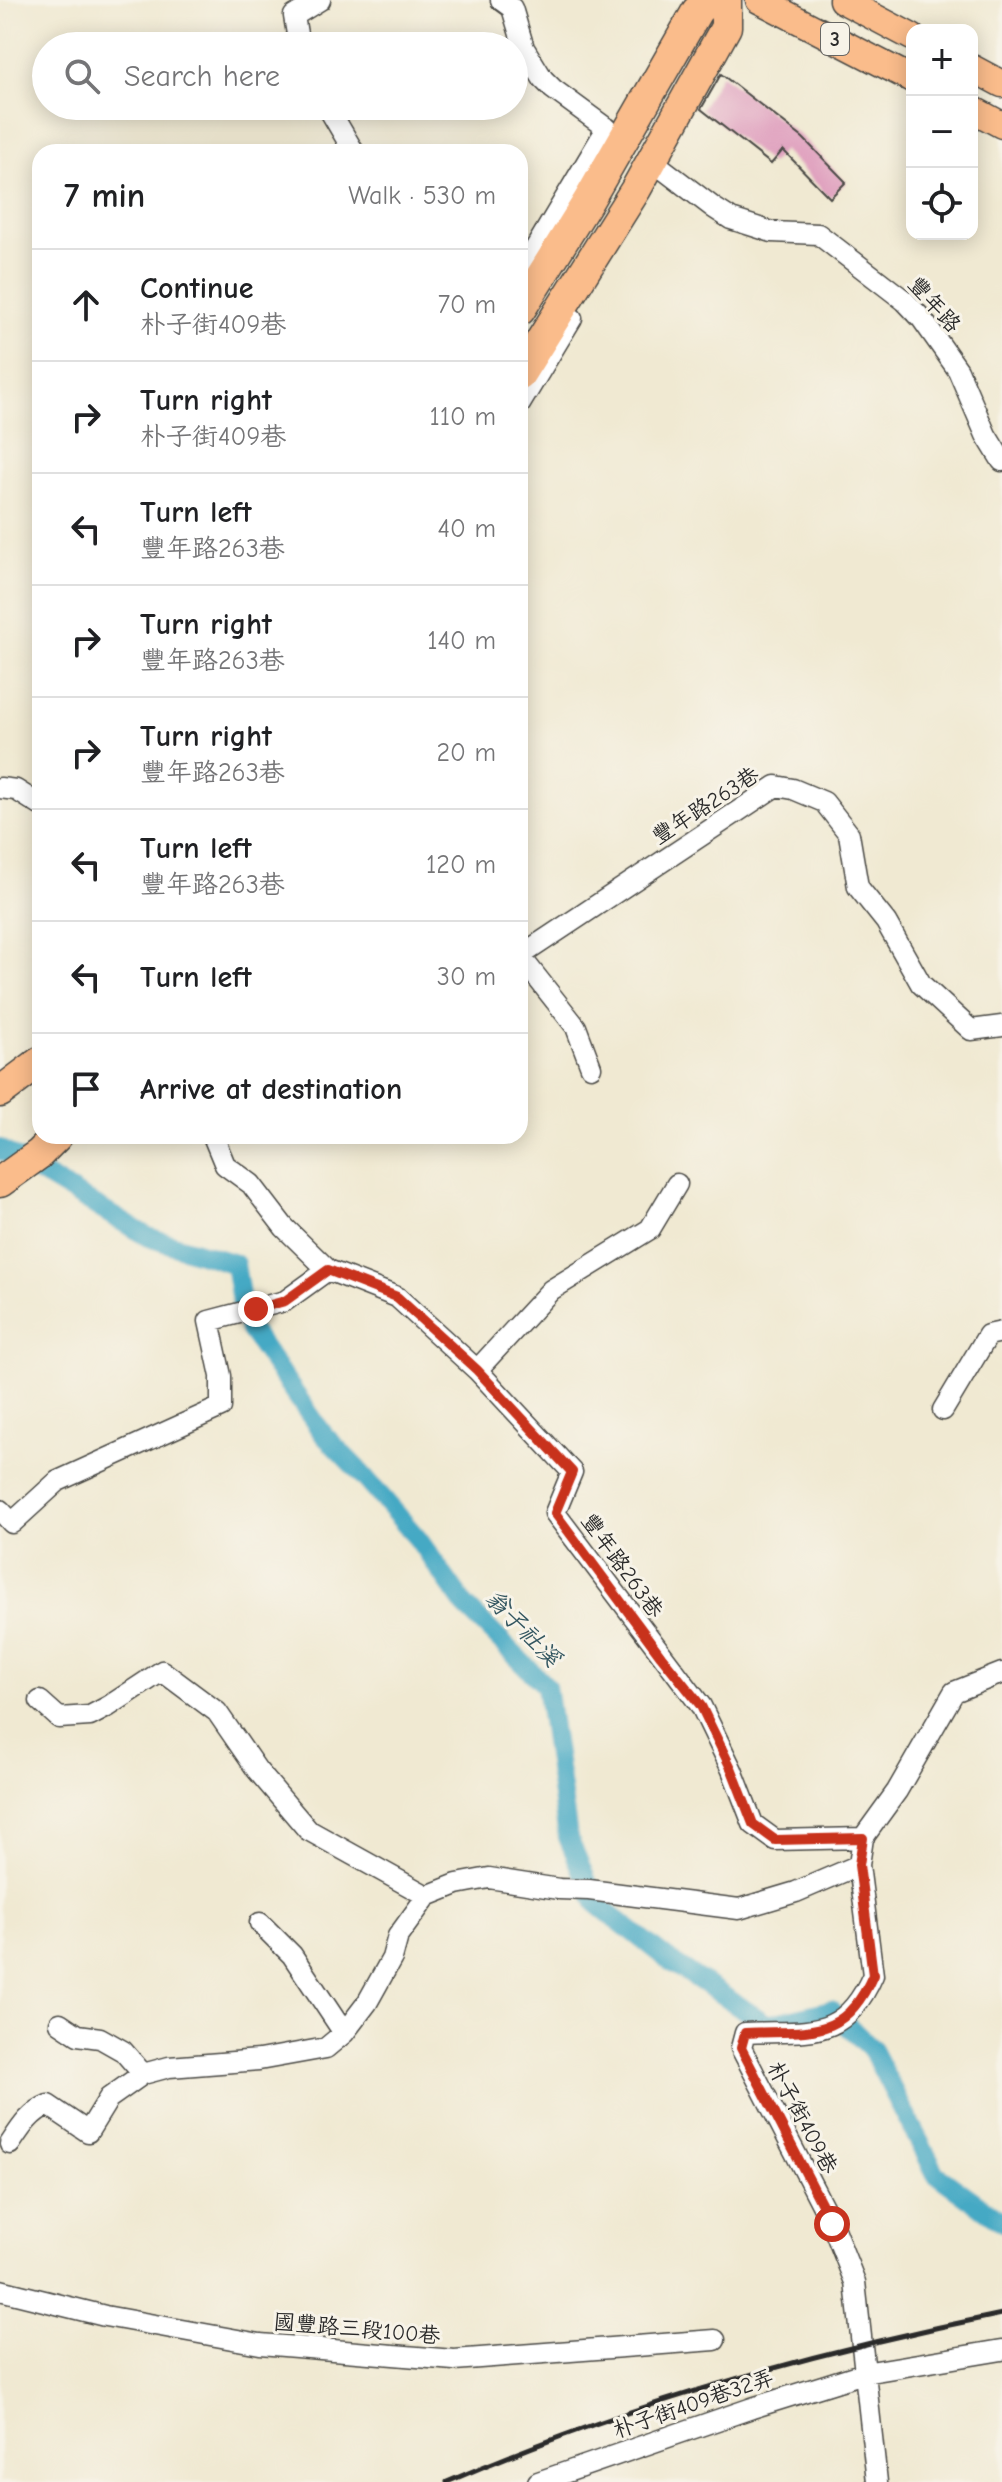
<!DOCTYPE html>
<html lang="en">
<head>
<meta charset="utf-8">
<style>
  :root { --surface:#fff; --page:#f2f2f2; --text:#202124; --muted:#757577; --line:#e0e0e0 }
  body { margin:0; font-family:"Comic Neue","LXGW WenKai TC",sans-serif; background:var(--page); color:var(--text) }
  .controls { position:absolute; right:24px; top:24px; display:grid; overflow:hidden; border-radius:16px; box-shadow:0 4px 20px #0003 }
  .controls button { width:72px; height:72px; display:grid; place-items:center; padding:0; border:0; border-bottom:2px solid var(--line); background:var(--surface); color:var(--text); font:40px sans-serif }
  .stop { position:absolute; width:24px; height:24px; margin:-18px; border:6px solid #c8321e; border-radius:50%; background:#fff }
  .stop.end { background:#c8321e; border-color:#fff; box-shadow:0 2px 8px #0008 }
  .list { margin:0; padding:0; list-style:none }
  h2 { display:flex; justify-content:space-between; align-items:center; height:104px; margin:0; padding:0 32px; font-size:34px }
  h2 small { font-size:26px; font-weight:400; color:var(--muted) }
  .list li { display:grid; grid-template-columns:52px 1fr auto; gap:24px; align-items:center; box-sizing:border-box; height:112px; padding:0 32px; border-top:2px solid var(--line) }
  .list b { display:block; font-size:30px; white-space:nowrap }
  .list p { margin:0; font-size:26px; white-space:nowrap; color:var(--muted) }
  .list em { font-size:26px; font-style:normal; color:var(--muted) }
  .icon { flex:none; width:44px; height:44px; fill:none; stroke:currentColor; stroke-width:2; stroke-linecap:round; stroke-linejoin:round }
  .map { position:relative; flex:none; width:1002px; height:2482px; overflow:hidden }
  .search { position:absolute; background:var(--surface); box-shadow:0 4px 20px #0003; left:32px; top:32px; width:496px; height:88px; display:flex; align-items:center; gap:20px; box-sizing:border-box; padding:0 28px; border-radius:44px; color:var(--muted); font-size:30px }
  .panel { position:absolute; background:var(--surface); box-shadow:0 4px 20px #0003; left:32px; top:144px; width:496px; height:1000px; border-radius:24px }
  .map>svg:first-child { display:block }
  .lines { fill:none; stroke-linecap:round; stroke-linejoin:round }
  .canal { stroke:#44a9c4; stroke-width:20 }
  .building { fill:#e0a2bf }
  .minor-casing { stroke:#494844; stroke-width:23 }
  .major-casing { stroke:#494844; stroke-width:29 }
  .highway-casing { stroke:#494844; stroke-width:33 }
  .minor { stroke:#fff; stroke-width:20 }
  .major { stroke:#fabc8b; stroke-width:26 }
  .highway { stroke:#fabc8b; stroke-width:30 }
  .rail { stroke:#2b2b2b; stroke-width:5 }
  .route { stroke:#c8321e; stroke-width:10 }
  .labels { text-anchor:middle; stroke-width:6; stroke-linejoin:round; paint-order:stroke }
  .shield { fill:#f7f3e8; stroke:#686764; stroke-width:2 }
  .shield-label { font-size:20px; font-weight:bold; fill:#2b2b2b }
  .street-label { font-size:22px; fill:#2b2b2b; stroke:#f7f3e8 }
  .water-label { font-size:24px; font-style:italic; fill:#345761; stroke:#f7f3e8 }
</style>
</head>
<body>
<div class="map">
<svg width="1002" height="2482" viewBox="0 0 1002 2482">
  <rect width="100%" height="100%" fill="#f7f3e8"/>
  <filter id="ink" filterUnits="userSpaceOnUse"><feTurbulence type="fractalNoise" baseFrequency=".0125" numOctaves="2"/><feDisplacementMap in="SourceGraphic" scale="16" xChannelSelector="R" yChannelSelector="G"/><feConvolveMatrix kernelMatrix="1 2 1 2 8 2 1 2 1" color-interpolation-filters="sRGB"/></filter>
  <filter id="wash" filterUnits="userSpaceOnUse"><feTurbulence type="fractalNoise" baseFrequency=".006" numOctaves="4" result="noise"/><feDisplacementMap in="SourceGraphic" scale="32" xChannelSelector="R" yChannelSelector="G"/><feGaussianBlur stdDeviation="1.8" result="paint"/><feColorMatrix in="noise" values="0 0 0 0 0 0 0 0 0 0 0 0 0 0 0 0 0 1.4 0 .05"/><feComposite in="paint" operator="in"/></filter>
  <g filter="url(#wash)">
    <rect width="100%" height="100%" fill="#f0e9d2"/>
    <g class="lines">
      <path class="canal" d="M0,1149L148,1237L235,1264L241,1301L250,1330L324,1435L359,1471L418,1539L465,1606L546,1686L568,1837L596,1903L667,1959L768,2025L831,2010L871,2048L936,2174L1002,2222"/>
    </g>
    <g id="blocks">
      <path class="building" d="M721,74L803,138L846,182L830,198L783,150L771,164L701,109Z"/>
    </g>
  </g>
  <g filter="url(#ink)">
    <use href="#blocks" fill-opacity="0" stroke="#494844" stroke-width="2"/>
    <g class="lines">
      <defs>
        <path id="minor" d="M501,0L512,8L524,48L543,79L553,89L613,133
          M299,46L294,16L320,0
          M327,106L354,152
          M659,166L714,208L731,219L772,232L818,234L905,301L922,319L958,370L986,435L1002,461
          M520,274L607,128
          M520,404L572,318
          M0,788L16,790L40,805
          M520,956L776,786L793,789L824,802L849,834L858,887L886,922L921,984L971,1030L1002,1026
          M520,956L576,1027L591,1067
          M213,1136L225,1165L251,1184L284,1227L328,1270L397,1297L477,1370L572,1472L555,1513L701,1706L732,1770L753,1824L775,1840L863,1838
          M477,1370L551,1290L650,1229L677,1184
          M943,1410L988,1335L1002,1332
          M0,1510L12,1523L58,1481L221,1407V1376L209,1321L285,1301L328,1270
          M40,1701L59,1718L90,1716L109,1706L162,1671L217,1712L257,1770L308,1830L427,1896
          M260,1923L292,1955L344,2033
          M60,2023L78,2035L100,2038L123,2051L143,2074
          M10,2144C20,2129 30,2112 48,2105L88,2132L109,2098L143,2074L169,2067L259,2060L326,2048L344,2033L367,2003L392,1958L398,1936L427,1896L457,1884L489,1878L559,1889L589,1890L739,1909L796,1892L859,1865
          M0,2290L105,2316L260,2344L454,2360L715,2340
          M538,2482L752,2408L864,2373L1002,2350
          M877,2482L855,2282L832,2224L741,2048L745,2033C808,2030 844,2042 873,1975L859,1865L863,1838L897,1791L954,1692L1002,1673"/>
        <path id="major" d="M759,0L912,79
          M842,0L912,37
          M972,68L1002,84
          M972,109L1002,125"/>
        <path id="highway" d="M520,310L588,201L697,11L708,0
          M520,374L636,189L726,27V0
          M0,1092L40,1062
          M0,1182L39,1154L57,1136"/>
      </defs>
      <use href="#minor" class="minor-casing"/>
      <use href="#major" class="major-casing"/>
      <use href="#highway" class="highway-casing"/>
      <use href="#minor" class="minor"/>
      <use href="#major" class="major"/>
      <use href="#highway" class="highway"/>
      <path class="rail" d="M447,2482C625,2405 812,2352 1002,2314"/>
    </g>
  </g>
  <g class="lines" filter="url(#ink)">
    <path class="route" d="M256,1309L285,1301L328,1270L397,1297L477,1370L572,1472L555,1513L661,1656L701,1706L732,1770L753,1824L775,1840L863,1838L859,1865L873,1975C844,2042 808,2030 745,2033L741,2048L832,2224"/>
  </g>
  <g class="labels">
    <rect class="shield" x="821" y="23" width="28" height="32" rx="6"/>
    <g class="shield-label">
      <text x="835" y="46">3</text>
    </g>
    <g class="street-label">
      <text transform="translate(935 304) rotate(48)" y="8">豐年路</text>
      <text transform="translate(705 805) rotate(-33)" y="8">豐年路263巷</text>
      <text transform="translate(623 1565) rotate(54)" y="8">豐年路263巷</text>
      <text transform="translate(803 2117) rotate(62)" y="8">朴子街409巷</text>
      <text transform="translate(357 2328) rotate(5)" y="8">國豐路三段100巷</text>
      <text transform="translate(693 2403) rotate(-19)" y="8">朴子街409巷32弄</text>
    </g>
    <g class="water-label">
      <text transform="translate(523 1628) rotate(46)" y="8">翁子社溪</text>
    </g>
  </g>
</svg>
<div class="controls">
<button>+</button>
<button>−</button>
<button><svg class="icon" aria-label="locate" viewBox="0 0 24 24"><circle cx="12" cy="12" r="6"/><path d="M12 2v4M12 18v4M2 12h4M18 12h4"/></svg></button>
</div>
<div class="stop" style="left:832px;top:2224px"></div>
<div class="stop end" style="left:256px;top:1309px"></div>
<div class="search"><svg class="icon" aria-label="search" viewBox="0 0 24 24"><circle cx="10" cy="10" r="6"/><path d="M15 15l6 6"/></svg>Search here</div>
<section class="panel">
<h2>7 min<small>Walk · 530 m</small></h2>
<ul class="list">
<li><svg class="icon" aria-label="ahead" viewBox="0 0 24 24"><path d="M12 20V5M6 11l6-6 6 6"/></svg><div><b>Continue</b><p>朴子街409巷</p></div><em>70 m</em></li>
<li><svg class="icon" aria-label="right" viewBox="0 0 24 24"><path d="M7 20v-9h11M14 6l5 5-5 5"/></svg><div><b>Turn right</b><p>朴子街409巷</p></div><em>110 m</em></li>
<li><svg class="icon" aria-label="left" viewBox="0 0 24 24"><path d="M17 20v-9H6M10 6l-5 5 5 5"/></svg><div><b>Turn left</b><p>豐年路263巷</p></div><em>40 m</em></li>
<li><svg class="icon" aria-label="right" viewBox="0 0 24 24"><path d="M7 20v-9h11M14 6l5 5-5 5"/></svg><div><b>Turn right</b><p>豐年路263巷</p></div><em>140 m</em></li>
<li><svg class="icon" aria-label="right" viewBox="0 0 24 24"><path d="M7 20v-9h11M14 6l5 5-5 5"/></svg><div><b>Turn right</b><p>豐年路263巷</p></div><em>20 m</em></li>
<li><svg class="icon" aria-label="left" viewBox="0 0 24 24"><path d="M17 20v-9H6M10 6l-5 5 5 5"/></svg><div><b>Turn left</b><p>豐年路263巷</p></div><em>120 m</em></li>
<li><svg class="icon" aria-label="left" viewBox="0 0 24 24"><path d="M17 20v-9H6M10 6l-5 5 5 5"/></svg><div><b>Turn left</b></div><em>30 m</em></li>
<li><svg class="icon" aria-label="arrive" viewBox="0 0 24 24"><path d="M6 21V4h12l-3 4 3 4H6"/></svg><div><b>Arrive at destination</b></div></li>
</ul>
</section>
</div>
</body>
</html>
